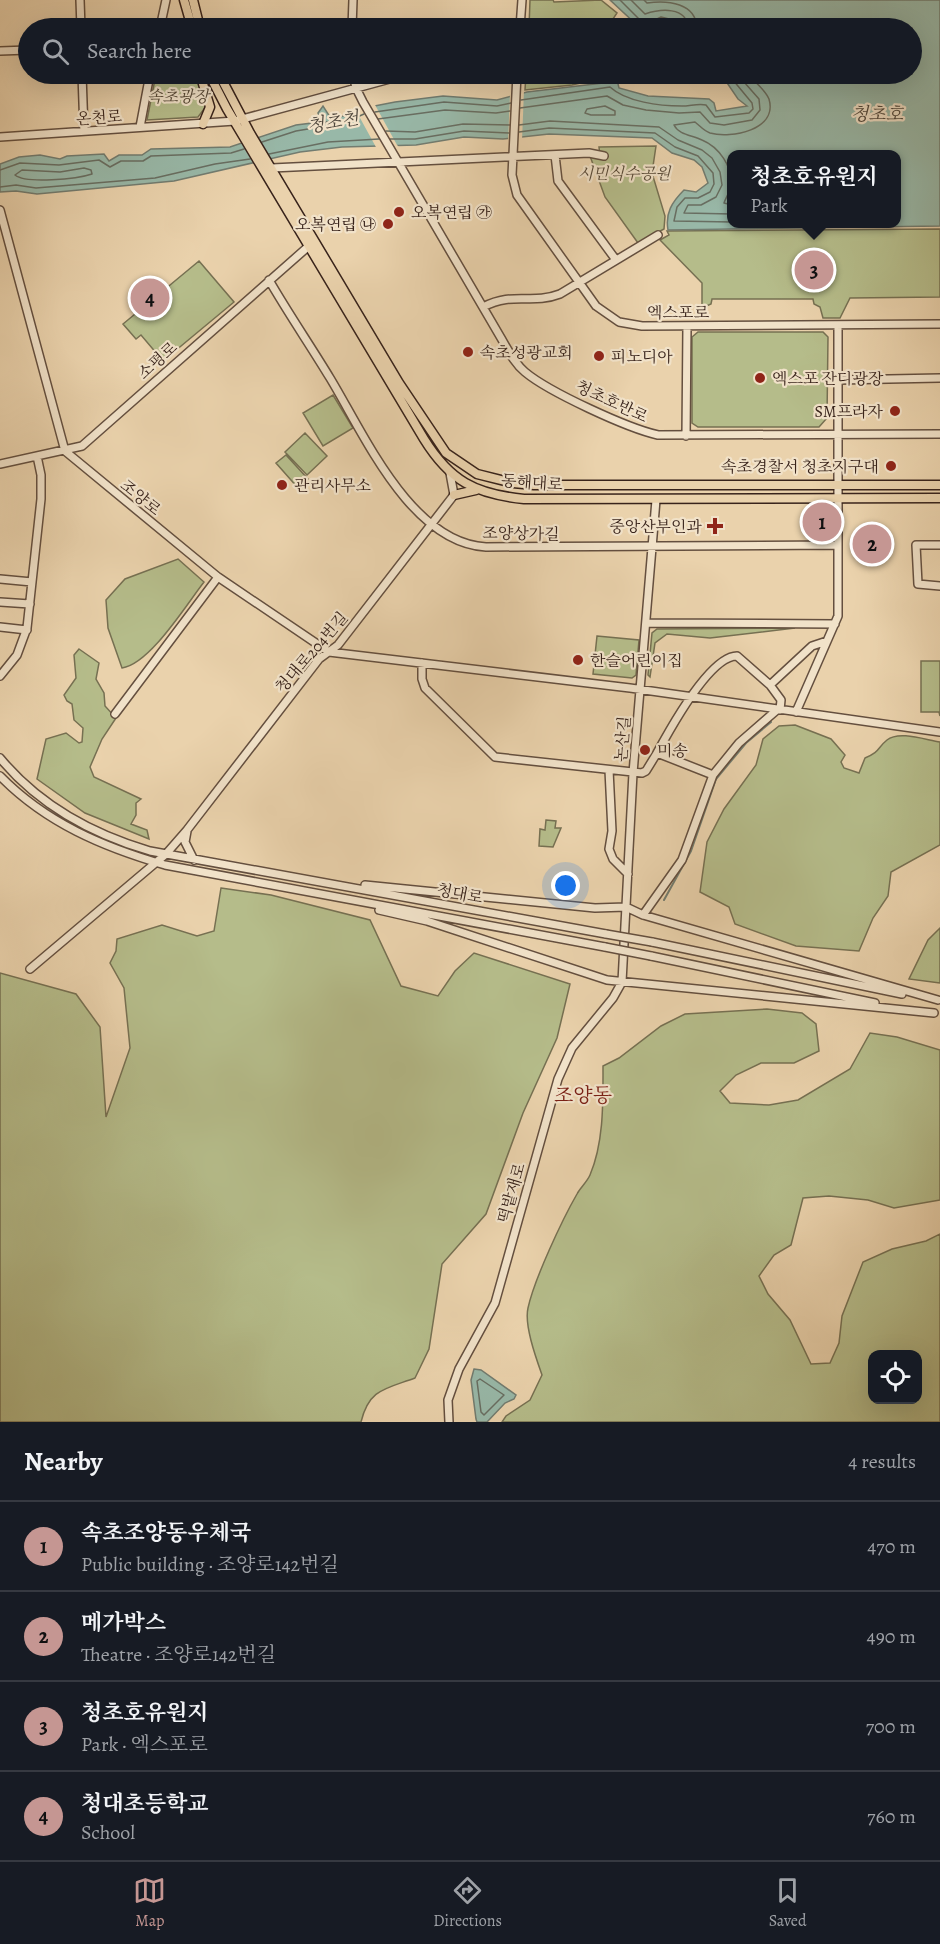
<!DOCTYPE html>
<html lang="en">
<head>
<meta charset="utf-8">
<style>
  :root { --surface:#171b24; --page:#242831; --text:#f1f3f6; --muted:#9ea1a6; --line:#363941; --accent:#c59692 }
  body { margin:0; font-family:Alegreya,"Noto Serif KR",serif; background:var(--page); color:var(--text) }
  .controls { position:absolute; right:18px; bottom:18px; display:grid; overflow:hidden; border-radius:12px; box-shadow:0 6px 24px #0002 }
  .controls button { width:54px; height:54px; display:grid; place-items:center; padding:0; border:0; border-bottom:2px solid var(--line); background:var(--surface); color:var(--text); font:30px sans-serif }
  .you { position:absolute; left:566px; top:886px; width:21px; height:21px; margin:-15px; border:4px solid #fff; border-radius:50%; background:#1a73e8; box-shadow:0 0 0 9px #1a73e833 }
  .badge { display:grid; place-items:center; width:39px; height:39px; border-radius:50%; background:var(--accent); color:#111; font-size:20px; font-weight:700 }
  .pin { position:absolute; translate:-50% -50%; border:3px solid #fff; box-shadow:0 2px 6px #0006 }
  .popup { position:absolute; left:727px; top:150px; width:174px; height:78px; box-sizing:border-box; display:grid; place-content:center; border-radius:12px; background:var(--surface); filter:drop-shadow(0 2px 4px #0005); font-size:20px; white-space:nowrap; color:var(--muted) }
  .popup b { font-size:22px; color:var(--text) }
  .popup::after { content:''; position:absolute; left:50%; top:100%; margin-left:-12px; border:12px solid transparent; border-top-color:var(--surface) }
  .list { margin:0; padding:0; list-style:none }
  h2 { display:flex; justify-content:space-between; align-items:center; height:78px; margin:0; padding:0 24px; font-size:26px }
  h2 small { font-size:20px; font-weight:400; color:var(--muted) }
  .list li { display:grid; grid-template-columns:39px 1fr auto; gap:18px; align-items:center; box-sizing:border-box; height:90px; padding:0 24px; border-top:2px solid var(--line) }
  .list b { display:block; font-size:22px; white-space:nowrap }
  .list p { margin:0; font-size:20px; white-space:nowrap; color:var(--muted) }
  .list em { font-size:20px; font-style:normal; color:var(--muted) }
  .icon { flex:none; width:33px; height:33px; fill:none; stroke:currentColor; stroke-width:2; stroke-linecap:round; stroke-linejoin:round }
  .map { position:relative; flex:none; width:940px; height:1422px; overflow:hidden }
  .search { position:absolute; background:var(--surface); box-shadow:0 6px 24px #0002; left:18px; right:18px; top:18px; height:66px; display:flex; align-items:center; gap:15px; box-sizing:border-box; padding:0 21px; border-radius:33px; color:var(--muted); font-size:22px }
  .sheet { height:438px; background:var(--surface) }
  nav { display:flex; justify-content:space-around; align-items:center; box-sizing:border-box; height:84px; border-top:2px solid var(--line); background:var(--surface); font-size:16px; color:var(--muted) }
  nav a { display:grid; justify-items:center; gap:3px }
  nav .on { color:var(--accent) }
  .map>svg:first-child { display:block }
  .green { fill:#b5bc8a; stroke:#767052; stroke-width:1.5; fill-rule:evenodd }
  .water { fill:#98b8a8; stroke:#727c70; stroke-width:1.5; fill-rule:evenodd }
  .pier { fill:#ead2ac }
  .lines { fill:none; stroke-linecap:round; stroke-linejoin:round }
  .shore { stroke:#686e62; stroke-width:1.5 }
  .stream { stroke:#727c70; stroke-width:2 }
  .minor-casing { stroke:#644f3f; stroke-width:10 }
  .major-casing { stroke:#38231b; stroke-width:11 }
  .minor { stroke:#f1e2c9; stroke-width:7 }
  .major { stroke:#ead2ac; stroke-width:8 }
  .minor-bridge-casing { stroke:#644f3f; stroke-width:10; stroke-linecap:butt }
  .minor-bridge { stroke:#f1e2c9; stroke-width:7 }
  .poi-dot { fill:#8f2418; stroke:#f1e2c9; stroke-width:2 }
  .labels { text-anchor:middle; stroke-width:4.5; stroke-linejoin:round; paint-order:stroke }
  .park-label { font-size:16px; font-style:italic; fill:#574937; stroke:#f1e2c9 }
  .street-label { font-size:16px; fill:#38231b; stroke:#f1e2c9 }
  .poi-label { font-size:16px; fill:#38231b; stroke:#f1e2c9; text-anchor:start }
  .water-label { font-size:18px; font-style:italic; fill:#50483e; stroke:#f1e2c9 }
  .quarter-label { font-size:20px; fill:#7a1f14; stroke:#f1e2c9 }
</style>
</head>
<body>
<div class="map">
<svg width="940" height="1422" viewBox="0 0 940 1422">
  <rect width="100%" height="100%" fill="#ead2ac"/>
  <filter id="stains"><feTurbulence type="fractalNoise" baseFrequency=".00333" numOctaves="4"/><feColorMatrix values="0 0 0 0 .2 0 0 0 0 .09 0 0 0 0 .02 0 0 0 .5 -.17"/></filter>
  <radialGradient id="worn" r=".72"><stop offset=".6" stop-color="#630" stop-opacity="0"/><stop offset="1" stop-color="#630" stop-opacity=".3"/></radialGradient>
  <path class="green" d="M530,0H553L554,2L601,0L617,13L607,28H529Z
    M156,74H198L207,105L198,117L147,120Z
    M526,74H619L572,85L525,90Z
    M656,146L652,173L665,216L664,229L638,243L605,197L590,156H600L599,147Z
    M940,229V297L850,298L840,318H823L820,307L814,304L813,299H712L711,304L702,308V283L660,240L669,235L667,231Z
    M199,261L234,302L163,361L141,335L136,339L123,324Z
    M698,332H823L828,337L827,418L819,427H698L692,423V337Z
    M333,395L353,428L323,446L303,413Z
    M305,433L327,456L307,475L285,452Z
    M286,455L308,479L298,488L276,463Z
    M178,559L204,582C186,605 150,664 122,668L108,628L106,600L125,579Z
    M795,628L710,638L667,634L655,643L650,677L648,675L652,633L657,629Z
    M597,636L639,640L636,675L632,678L593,674Z
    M79,649L99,663L96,679L104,693L105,706L116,718L102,739L90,767L94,777L141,799L136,803V815L131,824L147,830L149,839L85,813L37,779L46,739L66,733L79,743L82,742L83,728L74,720L72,704L67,701L64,695L76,678L74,655Z
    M921,661H940V716L939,712H921Z
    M795,725L831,739L845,755L841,762L844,768L859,773L865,758C881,751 876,749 887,740C899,730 926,740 940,742V845L891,872L888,896L873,918L859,951L796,946L735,924L729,907L700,892L707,842L724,809L756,765L763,739L779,726Z
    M546,820L556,821L555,828H561L553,847L539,846L540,829L545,830Z
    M221,888L271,895L370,920L401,986L438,996L455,971L474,953L570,984L557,1038L523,1113L486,1214L442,1264L429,1349L415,1378C385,1389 369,1389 361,1422H0V973L76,994L100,1027L106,1117L130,1048L124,988L110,963L116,951L117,939L162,925L197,936L214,931Z
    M940,928V983L909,979L928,940Z
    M767,1009L802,1013L816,1024L819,1051L794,1063H761L736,1075L720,1091L730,1103L769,1105L798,1100L850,1069L870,1033L897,1037L940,1050V1200L894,1208L868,1200L829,1196L803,1198L791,1245L774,1255L759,1276L768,1294L790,1320L811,1364L830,1363L839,1343L842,1316L863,1262L892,1249L926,1241L940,1234V1422H502L506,1416L530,1400L542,1375C536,1358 524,1325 528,1308C534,1280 562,1220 577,1194C580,1188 587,1182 590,1175C604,1142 603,1102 603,1066L619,1058L661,1026L685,1014ZM918,1354V1400H872V1354Z"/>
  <path class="water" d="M610,0H940V226L668,230C665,213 672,202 684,190L696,192L708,183L702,167L694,160L672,153L652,138L549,134L503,139L464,137L416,145L342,147L300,152L174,181L37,194L16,191L0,192V164L19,157L40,155L60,159L67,156L104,154L109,161L119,155H142L151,149L230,147L296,125L320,122L318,113L323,106L330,117L344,116L354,110L395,102L443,96L497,100L527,92L603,83L623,74H632L618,84L619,88L648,96L709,99L714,103L716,111L747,106L738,99L721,74H912V28H685L660,23L653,28L638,26ZM732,154H896V224H732Z
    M474,1369L481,1370L516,1395L514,1399L505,1403L487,1422H477L476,1419L471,1380Z"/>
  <path class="pier" d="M524,90L522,141L508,142L510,94Z
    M374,103L397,145L400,148L377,149L354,107Z"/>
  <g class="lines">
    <path class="shore" d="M620,0L645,25L661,17L677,21L681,28
      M631,0L645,14C660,9 687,6 688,28
      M644,0L647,3C668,0 696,3 697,28
      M521,100L610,87C626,102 660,106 682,106C690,106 699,103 706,105L715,117L749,113L753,109L752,103L728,74
      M605,106L615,111V115H591L585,113L587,109Z
      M520,108L607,96L623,105L646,110L679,113L700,112L710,123L724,125L752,120L760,110L759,99L737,74
      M375,112L444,102L497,106L511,103
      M378,119L445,110L496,113L510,111
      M519,125L550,121L659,127L678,140L702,150L712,158L720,172L722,185L716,197L701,205H688L684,213L732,214
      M386,131L415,132L463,124L510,125
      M519,132L549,128L655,133L675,147L698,156L713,173L714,184L710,192L698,198H685L677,207L674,221L732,222
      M390,139H415L464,131L509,133
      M262,142L296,131L320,127L326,122H346L364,114
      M269,154L328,142L379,139
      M84,168L91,170L92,174C77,179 26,184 15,175L22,170L60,172Z
      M0,170L20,163L59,165L99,160L110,167L121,161H143L151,156L231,153L244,149
      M0,187L16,185L36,188L155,178L215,164L250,159
      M732,205L724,203C726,197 730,192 731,185C733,167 719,147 702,140C692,135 679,135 674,125L695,122C700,126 704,131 710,133C731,139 778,130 769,99C765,89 754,82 748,74
      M480,1379L504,1395L484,1415L481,1412L477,1381Z"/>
    <path class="stream" d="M664,900L691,851L716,779L746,743L771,722"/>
    <defs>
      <path id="minor" d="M80,0L81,28
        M160,28L166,0
        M352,28L353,0
        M520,28L522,0
        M0,51L28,50
        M82,74L84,131
        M353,74L356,88L363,102L501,338C508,350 514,363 525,372C549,392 627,428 658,435L940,434
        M517,74L512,175L517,195L596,306L619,322L642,326L940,324
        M140,127L150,74
        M0,137L235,121L408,74
        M555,155L558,181L616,260
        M272,168L589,153L604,156
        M0,210L65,451L218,577L329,652L630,688L940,732
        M269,280C288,313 310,345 330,378C364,434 411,543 486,547L838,545
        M483,307C514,291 531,305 560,294L658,235
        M838,380L940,378
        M686,436L687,326
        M0,464L82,446L310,245
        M940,545H916L918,584L940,586
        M0,579L32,582
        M0,602L30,604
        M646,623L835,624
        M0,627L27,630
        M422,663V679L425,688L495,757L642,773L646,771L657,753L713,775
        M0,676L17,655L27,628L41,499V475L37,456
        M770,685L781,700L780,710
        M796,712L838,616V326
        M115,714L218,577
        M657,753C670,729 710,656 737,656L770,685L812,646L827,641
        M0,758C39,805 92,834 150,851L606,934
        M609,770L612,831L609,849L613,859L628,874
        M0,776C46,823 103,847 165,865L605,947
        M187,831L185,842L194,860
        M365,885L595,908L626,907L643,915L938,1000
        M379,910L427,921L607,980L934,1013
        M643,915L682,860L713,775L739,743L778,709
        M652,942L902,994
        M651,956L875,1003
        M30,969L166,854L187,830L319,659L338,645L454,495L450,473
        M449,1422L448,1400L459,1369L495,1303L558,1079L572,1048L613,998L622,982L633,773L656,500"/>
      <path id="major" d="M184,0L192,28
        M193,0L200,28
        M200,74L210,107L203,124
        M209,74L227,109L424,439C450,481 475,494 524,499L940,498
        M219,74L250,133L399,383L446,453L477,474L513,483L534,485H940
        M454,495L476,490"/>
    </defs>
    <use href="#minor" class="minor-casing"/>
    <use href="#major" class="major-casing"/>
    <use href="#minor" class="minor"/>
    <use href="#major" class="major"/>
    <defs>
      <path id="minor-bridge" d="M606,934L652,942
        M605,947L651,956"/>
    </defs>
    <use href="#minor-bridge" class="minor-bridge-casing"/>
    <use href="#minor-bridge" class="minor-bridge"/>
  </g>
  <g class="poi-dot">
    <circle cx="399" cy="212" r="6"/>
    <circle cx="388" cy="224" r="6"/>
    <circle cx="468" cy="352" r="6"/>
    <circle cx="599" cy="356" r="6"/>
    <circle cx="760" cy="378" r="6"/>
    <circle cx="895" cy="411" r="6"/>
    <circle cx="891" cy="466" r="6"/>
    <circle cx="282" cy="485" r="6"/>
    <path d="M712 517h6v6h6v6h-6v6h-6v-6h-6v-6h6z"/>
    <circle cx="578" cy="660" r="6"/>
    <circle cx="645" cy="750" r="6"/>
  </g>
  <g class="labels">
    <g class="park-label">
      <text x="178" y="102">속초광장</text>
      <text x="624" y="179">시민식수공원</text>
    </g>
    <g class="street-label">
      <text transform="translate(99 117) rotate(-4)" y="6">온천로</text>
      <text x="678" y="318">엑스포로</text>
      <text transform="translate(157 360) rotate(-42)" y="6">소평로</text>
      <text transform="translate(612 401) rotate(25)" y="6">청초호반로</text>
      <text transform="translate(532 482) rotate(4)" y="6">동해대로</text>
      <text transform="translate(141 497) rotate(39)" y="6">조양로</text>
      <text transform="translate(521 533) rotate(1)" y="6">조양상가길</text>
      <text transform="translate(311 652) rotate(-49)" y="6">청대로204번길</text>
      <text transform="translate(622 739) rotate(-85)" y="6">논산길</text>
      <text transform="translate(460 893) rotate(11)" y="6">청대로</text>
      <text transform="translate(511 1193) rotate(-74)" y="6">떡밭재로</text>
    </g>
    <g class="poi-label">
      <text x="411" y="218">오복연립 ㉮</text>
      <text x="376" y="230" text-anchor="end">오복연립 ㉯</text>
      <text x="480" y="358">속초성광교회</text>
      <text x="611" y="362">피노디아</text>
      <text x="772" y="384">엑스포 잔디광장</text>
      <text x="883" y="417" text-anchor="end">SM프라자</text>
      <text x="879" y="472" text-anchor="end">속초경찰서 청초지구대</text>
      <text x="294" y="491">관리사무소</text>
      <text x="702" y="532" text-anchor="end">중앙산부인과</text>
      <text x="590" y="666">한슬어린이집</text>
      <text x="657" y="756">미송</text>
    </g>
    <g class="water-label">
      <text x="877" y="120">청초호</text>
      <text transform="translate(333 122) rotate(-10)" y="6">청초천</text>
    </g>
    <g class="quarter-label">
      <text x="583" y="1102">조양동</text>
    </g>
  </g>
  <rect width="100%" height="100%" filter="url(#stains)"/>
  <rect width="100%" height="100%" fill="url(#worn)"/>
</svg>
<div class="controls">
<button><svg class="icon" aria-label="locate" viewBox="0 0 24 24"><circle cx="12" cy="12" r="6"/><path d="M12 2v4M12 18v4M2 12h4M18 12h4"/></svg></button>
</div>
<div class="you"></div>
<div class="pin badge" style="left:822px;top:522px">1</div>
<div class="pin badge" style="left:872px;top:544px">2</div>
<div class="pin badge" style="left:814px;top:270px">3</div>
<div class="popup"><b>청초호유원지</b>Park</div>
<div class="pin badge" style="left:150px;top:298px">4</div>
<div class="search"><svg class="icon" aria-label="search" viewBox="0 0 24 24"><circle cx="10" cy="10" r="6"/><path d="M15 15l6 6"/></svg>Search here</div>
</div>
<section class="sheet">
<h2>Nearby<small>4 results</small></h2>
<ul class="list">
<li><span class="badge">1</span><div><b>속초조양동우체국</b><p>Public building · 조양로142번길</p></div><em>470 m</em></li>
<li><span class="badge">2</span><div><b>메가박스</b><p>Theatre · 조양로142번길</p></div><em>490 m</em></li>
<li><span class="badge">3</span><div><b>청초호유원지</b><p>Park · 엑스포로</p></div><em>700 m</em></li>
<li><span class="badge">4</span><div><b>청대초등학교</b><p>School</p></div><em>760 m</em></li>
</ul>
</section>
<nav>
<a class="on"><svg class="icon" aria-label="map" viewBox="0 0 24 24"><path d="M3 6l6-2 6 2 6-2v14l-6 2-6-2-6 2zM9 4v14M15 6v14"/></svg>Map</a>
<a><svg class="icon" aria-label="directions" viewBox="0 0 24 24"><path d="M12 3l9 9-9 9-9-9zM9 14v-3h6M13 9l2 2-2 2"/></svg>Directions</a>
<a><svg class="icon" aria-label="saved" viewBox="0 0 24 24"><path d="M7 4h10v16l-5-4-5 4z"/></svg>Saved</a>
</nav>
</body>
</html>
